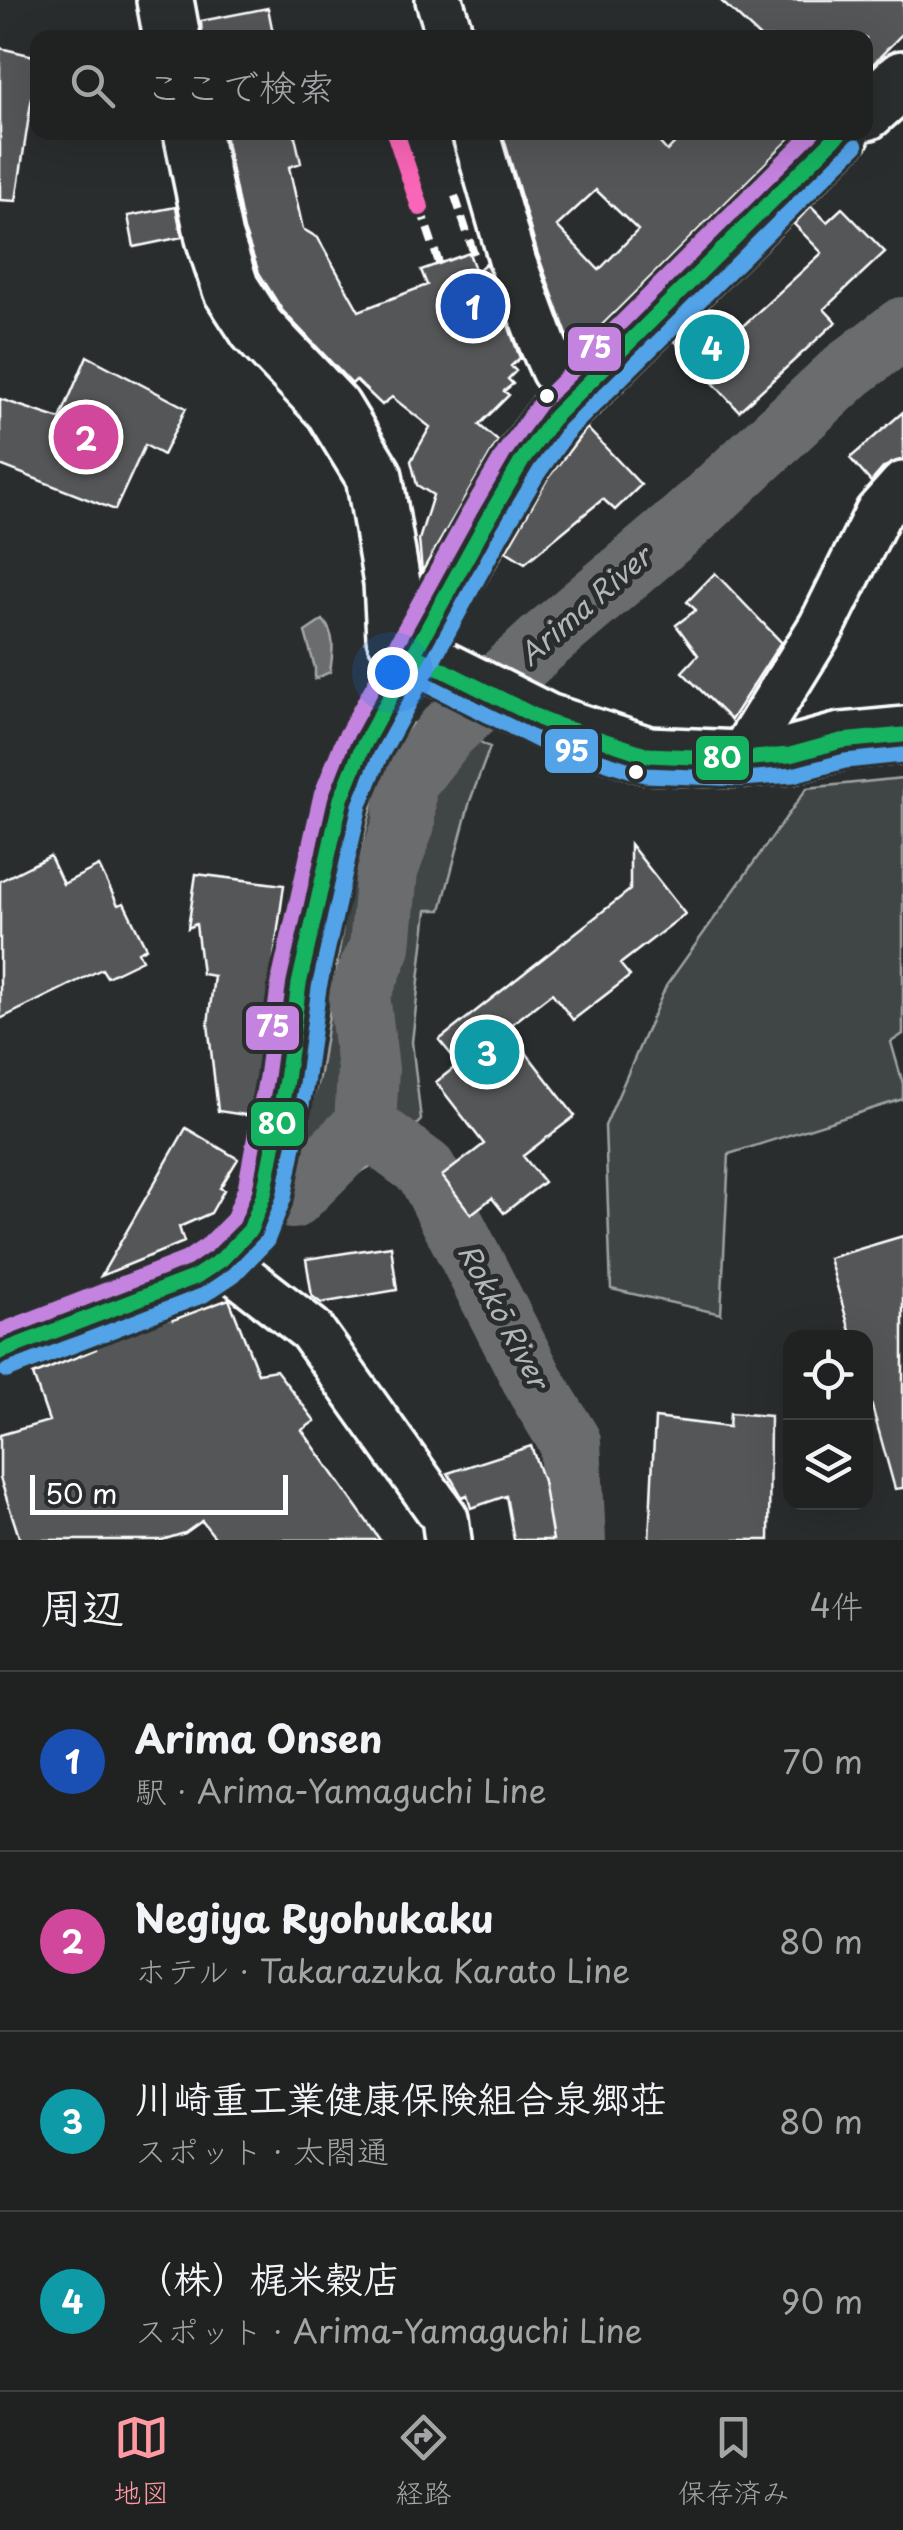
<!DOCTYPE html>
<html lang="ja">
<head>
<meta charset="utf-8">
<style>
  :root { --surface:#202222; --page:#2d2f2f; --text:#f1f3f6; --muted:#a2a4a5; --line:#3d3f40; --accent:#ff9aa2 }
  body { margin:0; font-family:"Playpen Sans","Klee One",sans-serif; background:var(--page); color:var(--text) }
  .controls { position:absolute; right:30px; bottom:30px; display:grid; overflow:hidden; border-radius:20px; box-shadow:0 10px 40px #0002 }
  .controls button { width:90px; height:90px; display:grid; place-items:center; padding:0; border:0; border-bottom:2px solid var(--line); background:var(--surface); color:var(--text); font:50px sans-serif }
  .scale { position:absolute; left:30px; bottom:25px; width:258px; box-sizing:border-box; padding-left:10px; border:5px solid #fff; border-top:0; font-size:28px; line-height:35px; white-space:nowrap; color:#fff; -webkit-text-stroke:8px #2a2d2e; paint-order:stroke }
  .you { position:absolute; left:392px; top:672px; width:35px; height:35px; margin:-25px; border:8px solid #fff; border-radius:50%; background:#1a73e8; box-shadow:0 0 0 15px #1a73e833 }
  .badge { display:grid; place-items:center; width:65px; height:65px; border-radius:50%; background:var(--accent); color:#fff; font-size:32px; font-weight:700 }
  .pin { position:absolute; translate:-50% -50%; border:5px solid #fff; box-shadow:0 2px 10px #0006 }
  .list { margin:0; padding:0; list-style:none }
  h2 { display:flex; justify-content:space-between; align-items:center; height:130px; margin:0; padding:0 40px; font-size:42px }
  h2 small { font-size:32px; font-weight:400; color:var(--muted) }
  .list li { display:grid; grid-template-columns:65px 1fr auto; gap:30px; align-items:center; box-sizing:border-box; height:180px; padding:0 40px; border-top:2px solid var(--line) }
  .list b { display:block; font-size:38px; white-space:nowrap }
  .list p { margin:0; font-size:32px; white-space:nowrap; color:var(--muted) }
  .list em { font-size:32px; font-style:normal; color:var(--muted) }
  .icon { flex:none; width:55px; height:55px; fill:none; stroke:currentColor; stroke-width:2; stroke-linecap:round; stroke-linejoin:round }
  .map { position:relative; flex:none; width:903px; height:1540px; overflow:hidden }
  .search { position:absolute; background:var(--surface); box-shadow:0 10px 40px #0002; left:30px; right:30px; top:30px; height:110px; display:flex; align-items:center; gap:25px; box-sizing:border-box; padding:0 35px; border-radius:20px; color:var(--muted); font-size:38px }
  .sheet { height:850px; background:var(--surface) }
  nav { display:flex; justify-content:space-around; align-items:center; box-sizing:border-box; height:140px; border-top:2px solid var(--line); background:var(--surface); font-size:28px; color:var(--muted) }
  nav a { display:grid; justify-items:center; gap:5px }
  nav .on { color:var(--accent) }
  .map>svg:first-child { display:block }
  .green { fill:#414445; stroke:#a0a2a2; stroke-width:2.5 }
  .water { fill:#6a6c6d; stroke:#a6a7a7; stroke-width:2.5 }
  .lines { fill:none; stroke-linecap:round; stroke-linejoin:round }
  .river { stroke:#6a6c6d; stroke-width:62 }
  .building { fill:#555758; stroke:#fff; stroke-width:2.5; fill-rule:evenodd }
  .minor-casing { stroke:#fff; stroke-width:52 }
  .major-casing { stroke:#fff; stroke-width:62 }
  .minor { stroke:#2a2d2e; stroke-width:45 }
  .major { stroke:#2a2d2e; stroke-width:55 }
  .rail { stroke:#fff; stroke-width:8; stroke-dasharray:15 8; stroke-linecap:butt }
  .bus-1-casing { stroke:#2a2d2e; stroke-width:22 }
  .bus-2-casing { stroke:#2a2d2e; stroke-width:22 }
  .bus-3-casing { stroke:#2a2d2e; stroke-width:22 }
  .bus-1 { stroke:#13b361; stroke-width:15 }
  .bus-2 { stroke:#53a3e8; stroke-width:15 }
  .bus-3 { stroke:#c483df; stroke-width:15 }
  .rail-1-casing { stroke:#2a2d2e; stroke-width:25 }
  .rail-1 { stroke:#fa66b7; stroke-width:18 }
  .bus-dot { fill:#fff; stroke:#2a2d2e; stroke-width:4 }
  .labels { text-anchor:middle; stroke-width:10; stroke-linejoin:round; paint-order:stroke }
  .water-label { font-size:28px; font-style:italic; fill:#b4b6b6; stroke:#2a2d2e }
  .line-badge { stroke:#2a2d2e; stroke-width:4 }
  .badge-label { font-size:28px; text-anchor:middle; font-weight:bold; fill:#fff }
</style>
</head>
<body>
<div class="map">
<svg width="903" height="1540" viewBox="0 0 903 1540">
  <rect width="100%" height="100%" fill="#2a2d2e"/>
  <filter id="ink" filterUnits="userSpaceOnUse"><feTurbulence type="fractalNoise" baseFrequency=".01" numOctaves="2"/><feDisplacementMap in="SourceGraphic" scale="20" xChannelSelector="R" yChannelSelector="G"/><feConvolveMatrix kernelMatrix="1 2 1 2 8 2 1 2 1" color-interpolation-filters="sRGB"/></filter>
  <g filter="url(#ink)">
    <path class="green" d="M431,717L490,747L470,801L441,910H427L412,1042L421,1120L382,1160L313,1198L294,1170L320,1073L346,907L377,787L412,724Z
      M903,778V1034L891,1042L903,1084V1099L729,1154L721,1314L611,1289L605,1126L666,986L807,788Z"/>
    <path class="water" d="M323,620C336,635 333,652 330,672L315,679V668L305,632Z"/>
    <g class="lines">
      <path class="river" d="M365,1125L368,1069L359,995L380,947L387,871L404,824L405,784L447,731L541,644L687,520L847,371L903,328
        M365,1125L426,1170L537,1388L570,1442L575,1540
        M292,1198L365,1125"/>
    </g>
    <path class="building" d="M720,0H903V33L866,71V38H761Z
      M268,8L274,38H202L201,21Z
      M0,48L38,57L16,201L0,200Z
      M224,132H294L301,163L289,167L303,229L318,238L359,311L427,285L421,270L469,253L476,272L486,263L520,358L511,366L516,371L508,379L513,384L504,391L509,395L479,425L498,441L422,572L419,540L433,495L417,485L411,461L430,427L392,397L382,405L356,380L352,384L282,310L259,273L244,230Z
      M502,132H650L667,151L685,132H797L579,348L567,335L538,255ZM596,190L638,230L599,270L557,226Z
      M811,206L827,222L842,208L885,252L824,309L836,322L739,411L675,341L709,308L733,335L822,253L794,224Z
      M176,207L182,237L134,247L128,216Z
      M87,356L186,408L163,455L145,445L115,510L0,465V399L60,419Z
      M903,412V459L884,467L871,482L850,458Z
      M587,428L641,485L615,510L603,499L525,563L506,551L548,478Z
      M715,573L781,642L731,720L682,672L698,655L676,625L696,610L687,602Z
      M630,844L685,914L620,964L630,976L573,1020L552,993L507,1028L575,1116L523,1156L544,1182L504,1213L492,1198L471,1214L442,1176L484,1144L436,1082L459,1064L439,1040L630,890Z
      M50,856L63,884L99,866L118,905L124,903L146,948L138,952L142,960L107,977L102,969L0,1019V881Z
      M196,874L284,885L252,1116L218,1111L208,1024L214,976L202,974L196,924L188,928Z
      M186,1128L238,1159L220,1188L224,1190L211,1213L179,1227L184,1242L101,1276Z
      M903,1236V1488L895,1489L866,1385V1338H852L829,1258Z
      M391,1246L397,1290L321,1303L312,1296L306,1259Z
      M229,1299L258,1373L276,1370L315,1421L302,1430L380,1540H217L202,1521L185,1533L162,1540H20L0,1478V1435L49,1421L33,1375L96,1349L94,1344L138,1328L173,1318V1320Z
      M730,1413L770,1416L769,1540H649L655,1418L729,1427Z
      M531,1446L543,1481L553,1540H514L506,1496L471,1508L467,1495L462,1497L448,1473Z"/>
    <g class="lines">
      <defs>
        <path id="minor" d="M439,0L451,38
          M475,132L513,263L543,345L554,370L574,394
          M740,759L822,626L878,513L903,485
          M221,1260L311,1330L445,1518L448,1540
          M0,1352L195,1277L221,1260L250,1230L264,1194L286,1080L299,984L341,799L361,750L411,654"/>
        <path id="major" d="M165,0L172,38
          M866,112L903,79
          M192,132L214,238L231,289L257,329L333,409L374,476L392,583L395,637L411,654L547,722L648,755L740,759L790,755L841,741L903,735
          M411,654L522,461L555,416L842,132"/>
      </defs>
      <use href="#minor" class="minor-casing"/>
      <use href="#major" class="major-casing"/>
      <use href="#minor" class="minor"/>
      <use href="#major" class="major"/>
      <path class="rail" d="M455,196L474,254
        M420,207L440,266"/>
      <defs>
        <path id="bus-1" d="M411,654L547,722L648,755L740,759L790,755L841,741L903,735
          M0,1352L195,1277L221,1260L250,1230L264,1194L286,1080L299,984L341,799L361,750L484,526L522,461L555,416L841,132"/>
        <path id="bus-2" d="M402,672L539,741L645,775L742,779L793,775L845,761L903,755
          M7,1371L204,1295L234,1275L267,1241L284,1198L306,1084L319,988L360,805L379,759L501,536L539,472L570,429L856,146"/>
        <path id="bus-3" d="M0,1331L186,1259L208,1244L233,1219L245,1188L266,1077L279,980L321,795L342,742L467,516L505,451L539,404L813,132"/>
      </defs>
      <use href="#bus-1" class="bus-1-casing"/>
      <use href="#bus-2" class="bus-2-casing"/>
      <use href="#bus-3" class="bus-3-casing"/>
      <use href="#bus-1" class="bus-1"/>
      <use href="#bus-2" class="bus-2"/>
      <use href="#bus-3" class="bus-3"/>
      <defs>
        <path id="rail-1" d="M395,132L420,207"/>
      </defs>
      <use href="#rail-1" class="rail-1-casing"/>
      <use href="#rail-1" class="rail-1"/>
    </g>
  </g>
  <g class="bus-dot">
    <circle cx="547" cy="396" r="9"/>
    <circle cx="636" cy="772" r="9"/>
  </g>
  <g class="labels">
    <g class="water-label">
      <text transform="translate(585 606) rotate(-41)" y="10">Arima River</text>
      <text transform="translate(503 1316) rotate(62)" y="10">Rokkō River</text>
    </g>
  </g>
  <g class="line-badge">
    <rect x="566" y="325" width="57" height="48" rx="10" fill="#c483df"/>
    <rect x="543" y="727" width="57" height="48" rx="10" fill="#53a3e8"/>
    <rect x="694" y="734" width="57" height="48" rx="10" fill="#13b361"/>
    <rect x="244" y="1004" width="57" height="48" rx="10" fill="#c483df"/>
    <rect x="249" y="1100" width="57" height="48" rx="10" fill="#13b361"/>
  </g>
  <g class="badge-label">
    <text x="595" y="358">75</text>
    <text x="572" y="761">95</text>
    <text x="722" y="768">80</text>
    <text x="273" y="1037">75</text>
    <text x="277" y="1134">80</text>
  </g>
</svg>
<div class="controls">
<button><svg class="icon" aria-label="locate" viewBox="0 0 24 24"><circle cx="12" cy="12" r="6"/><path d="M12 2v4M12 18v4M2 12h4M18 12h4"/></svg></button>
<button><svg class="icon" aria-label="layers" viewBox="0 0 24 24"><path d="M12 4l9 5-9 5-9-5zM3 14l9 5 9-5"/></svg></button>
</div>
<div class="scale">50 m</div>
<div class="you"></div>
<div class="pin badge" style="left:473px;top:306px;background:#1a4fb4">1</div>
<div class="pin badge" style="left:86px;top:437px;background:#d1479c">2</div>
<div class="pin badge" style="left:487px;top:1052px;background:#0f9aa8">3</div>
<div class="pin badge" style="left:712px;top:347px;background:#0f9aa8">4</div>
<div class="search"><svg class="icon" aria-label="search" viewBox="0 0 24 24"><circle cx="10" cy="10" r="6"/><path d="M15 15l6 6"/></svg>ここで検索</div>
</div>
<section class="sheet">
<h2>周辺<small>4件</small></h2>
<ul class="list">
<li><span class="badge" style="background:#1a4fb4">1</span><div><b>Arima Onsen</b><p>駅 · Arima-Yamaguchi Line</p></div><em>70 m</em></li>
<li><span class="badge" style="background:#d1479c">2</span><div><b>Negiya Ryohukaku</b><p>ホテル · Takarazuka Karato Line</p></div><em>80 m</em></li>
<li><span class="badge" style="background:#0f9aa8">3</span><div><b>川崎重工業健康保険組合泉郷荘</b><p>スポット · 太閤通</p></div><em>80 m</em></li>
<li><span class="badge" style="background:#0f9aa8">4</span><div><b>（株）梶米穀店</b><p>スポット · Arima-Yamaguchi Line</p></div><em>90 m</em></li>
</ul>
</section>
<nav>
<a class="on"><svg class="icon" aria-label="map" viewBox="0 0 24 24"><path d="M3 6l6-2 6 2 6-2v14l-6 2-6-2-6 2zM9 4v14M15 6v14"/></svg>地図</a>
<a><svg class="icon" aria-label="directions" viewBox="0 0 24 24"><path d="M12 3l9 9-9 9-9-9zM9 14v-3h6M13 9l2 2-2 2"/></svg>経路</a>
<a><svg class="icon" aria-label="saved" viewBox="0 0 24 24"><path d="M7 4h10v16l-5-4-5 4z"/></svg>保存済み</a>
</nav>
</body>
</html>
